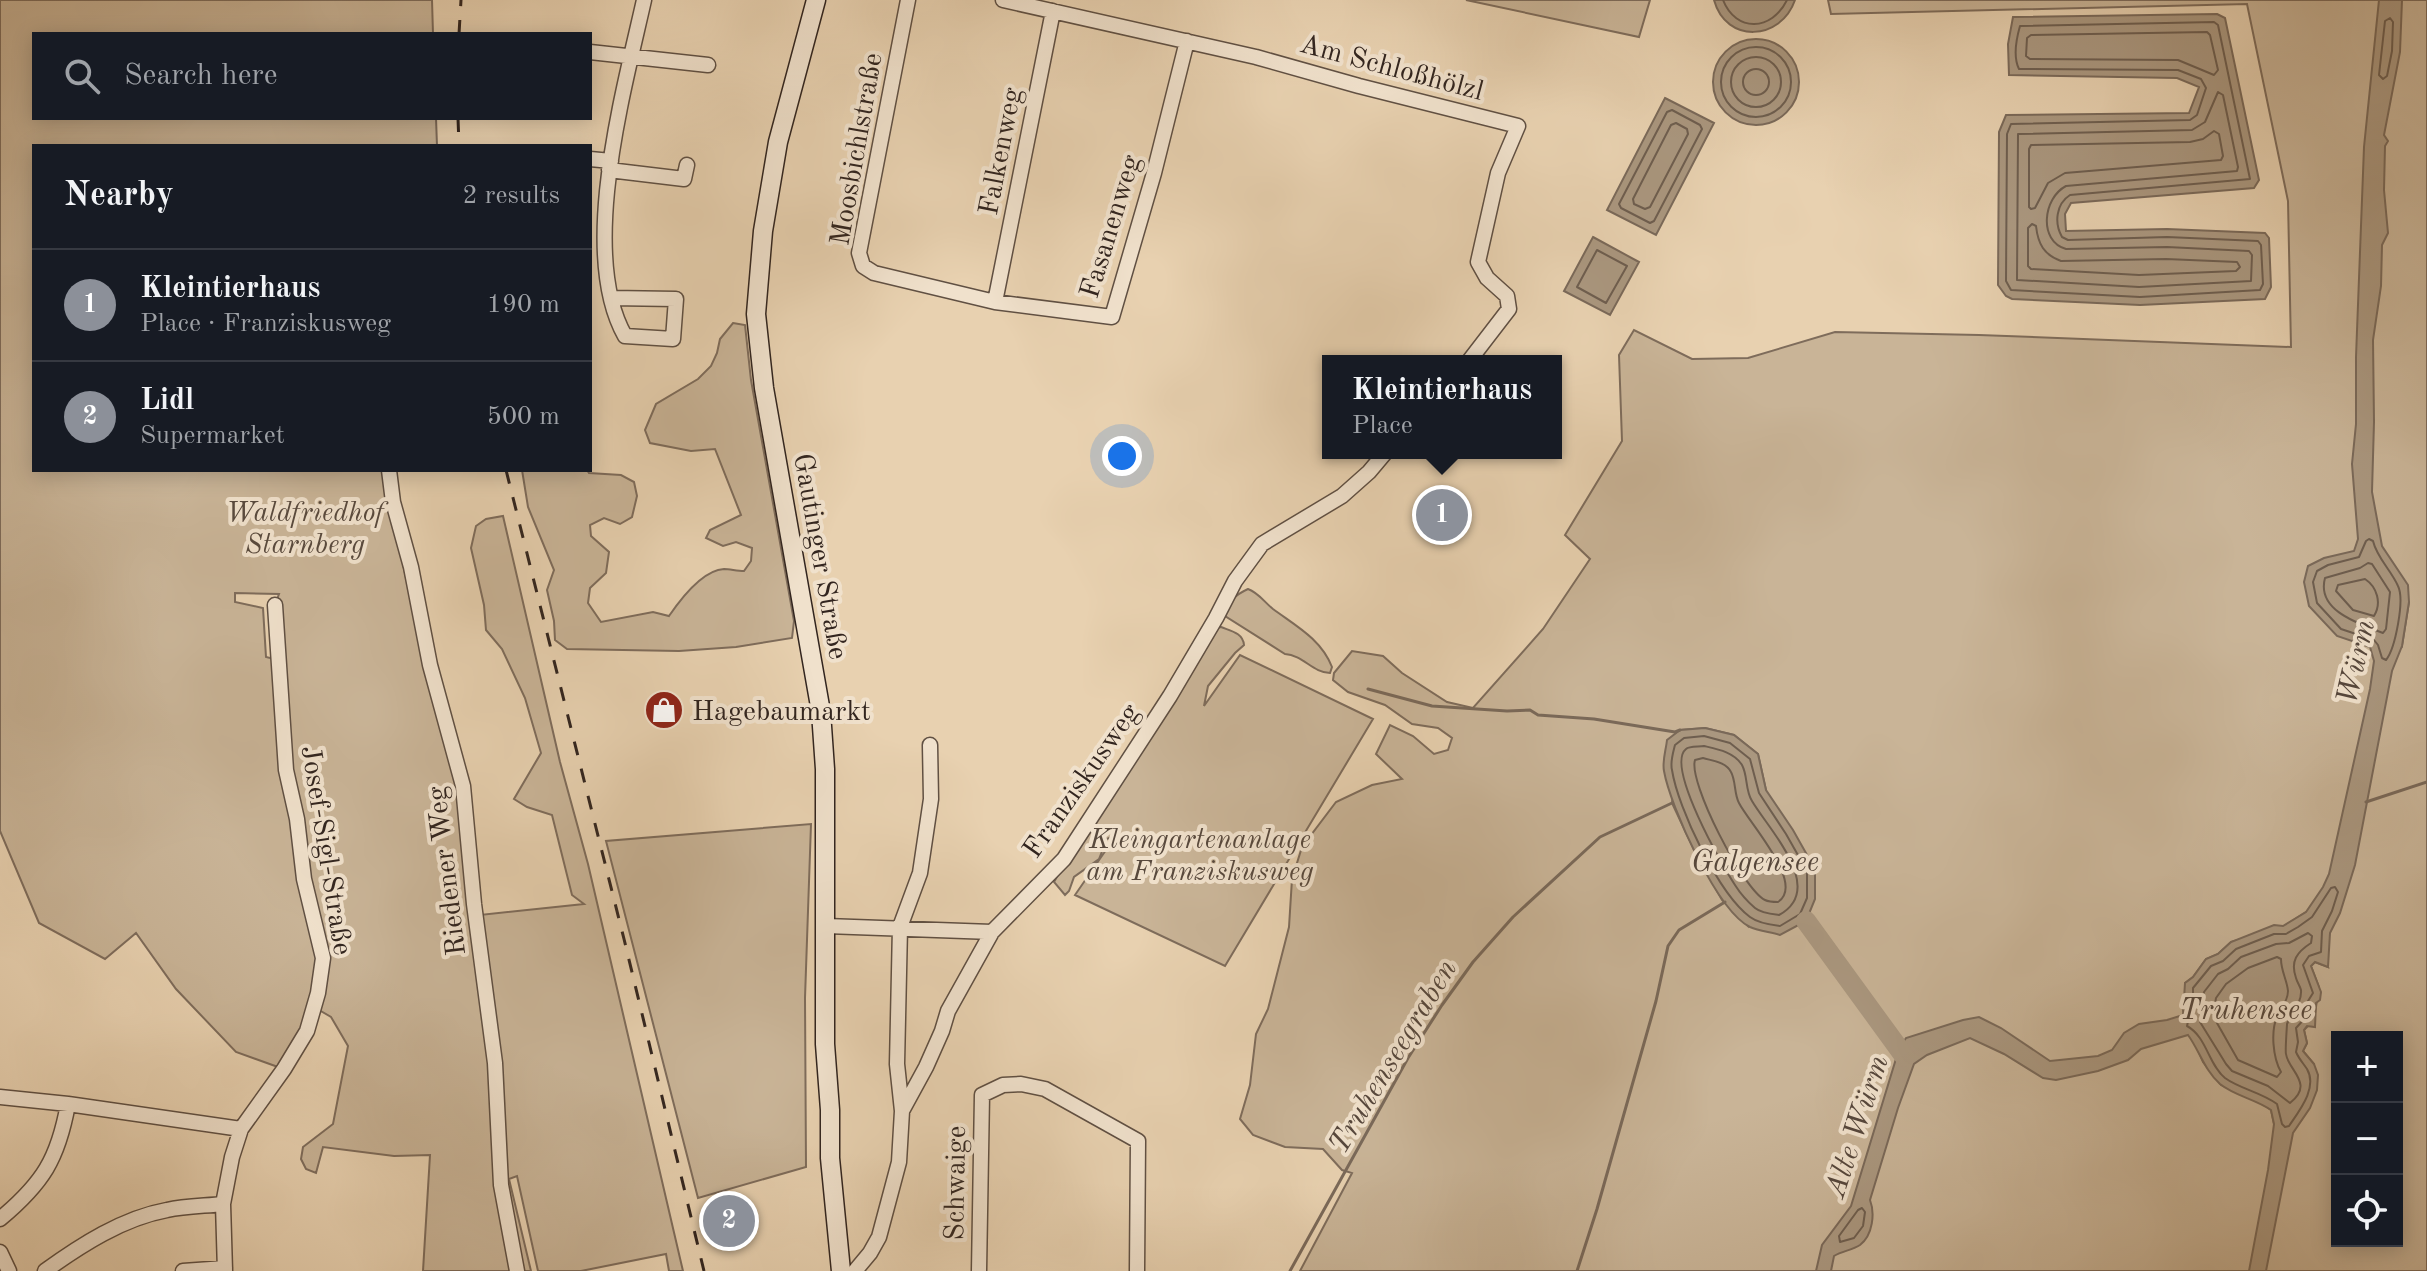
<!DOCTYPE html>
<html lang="en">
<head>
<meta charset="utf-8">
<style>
  :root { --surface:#171b24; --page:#242831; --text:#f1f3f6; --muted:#9ea1a6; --line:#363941; --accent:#8c9099 }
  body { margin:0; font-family:"Old Standard TT",serif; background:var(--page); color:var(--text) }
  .controls { position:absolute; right:24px; bottom:24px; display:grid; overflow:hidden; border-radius:0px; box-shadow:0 4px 20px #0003 }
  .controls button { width:72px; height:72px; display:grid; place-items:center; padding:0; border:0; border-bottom:2px solid var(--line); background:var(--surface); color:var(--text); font:40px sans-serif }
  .you { position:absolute; left:1122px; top:456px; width:28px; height:28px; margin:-20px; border:6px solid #fff; border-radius:50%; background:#1a73e8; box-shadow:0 0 0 12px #1a73e833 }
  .badge { display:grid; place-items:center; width:52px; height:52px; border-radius:50%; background:var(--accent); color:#fff; font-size:26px; font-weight:700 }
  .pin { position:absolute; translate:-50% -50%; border:4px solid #fff; box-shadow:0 2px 8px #0006 }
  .popup { position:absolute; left:1322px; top:355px; width:240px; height:104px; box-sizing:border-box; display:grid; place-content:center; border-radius:0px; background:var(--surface); filter:drop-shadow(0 2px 6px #0005); font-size:26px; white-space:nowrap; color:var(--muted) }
  .popup b { font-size:30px; color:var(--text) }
  .popup::after { content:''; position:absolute; left:50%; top:100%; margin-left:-16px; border:16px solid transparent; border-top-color:var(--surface) }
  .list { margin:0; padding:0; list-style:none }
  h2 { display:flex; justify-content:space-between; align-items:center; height:104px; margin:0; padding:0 32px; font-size:34px }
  h2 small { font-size:26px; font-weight:400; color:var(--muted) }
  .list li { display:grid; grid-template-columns:52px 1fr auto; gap:24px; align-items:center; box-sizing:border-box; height:112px; padding:0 32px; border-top:2px solid var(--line) }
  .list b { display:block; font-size:30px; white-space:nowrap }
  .list p { margin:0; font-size:26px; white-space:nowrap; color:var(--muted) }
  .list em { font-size:26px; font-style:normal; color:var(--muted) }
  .icon { flex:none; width:44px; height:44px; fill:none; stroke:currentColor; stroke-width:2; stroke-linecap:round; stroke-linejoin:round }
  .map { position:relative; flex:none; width:2427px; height:1271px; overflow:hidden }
  .search { position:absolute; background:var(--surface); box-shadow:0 4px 20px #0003; left:32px; top:32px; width:560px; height:88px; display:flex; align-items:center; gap:20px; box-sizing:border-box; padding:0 28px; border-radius:0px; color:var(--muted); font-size:30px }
  .panel { position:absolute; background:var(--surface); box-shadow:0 4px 20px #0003; left:32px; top:144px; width:560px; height:328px; border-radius:0px }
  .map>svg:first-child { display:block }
  .green { fill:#c9b497; stroke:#7e6c5b; stroke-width:2; fill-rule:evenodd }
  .water { fill:#aa977f; stroke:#7a6959; stroke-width:2 }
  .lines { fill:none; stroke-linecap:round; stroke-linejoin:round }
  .shore { stroke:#6e5e4f; stroke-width:2 }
  .stream { stroke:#7a6959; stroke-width:3 }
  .river { stroke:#aa977f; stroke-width:20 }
  .street-casing { stroke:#605043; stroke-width:17 }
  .secondary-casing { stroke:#32251f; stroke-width:21 }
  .street { stroke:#f0e1cc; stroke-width:14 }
  .secondary { stroke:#f0e1cc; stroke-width:18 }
  .rail { stroke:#32251f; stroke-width:3; stroke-dasharray:14 14; stroke-linecap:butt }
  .labels { text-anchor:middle; stroke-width:8; stroke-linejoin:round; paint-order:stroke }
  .street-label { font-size:28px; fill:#32251f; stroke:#f0e1cc }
  .park-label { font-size:28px; font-style:italic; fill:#58493d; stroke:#f0e1cc }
  .poi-label { font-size:28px; fill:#32251f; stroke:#f0e1cc; text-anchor:start }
  .water-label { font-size:30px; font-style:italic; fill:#56473c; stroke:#f0e1cc }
</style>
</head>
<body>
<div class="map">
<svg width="2427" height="1271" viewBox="0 0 2427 1271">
  <rect width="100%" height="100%" fill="#e8d1b0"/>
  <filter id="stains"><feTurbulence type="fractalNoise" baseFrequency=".0025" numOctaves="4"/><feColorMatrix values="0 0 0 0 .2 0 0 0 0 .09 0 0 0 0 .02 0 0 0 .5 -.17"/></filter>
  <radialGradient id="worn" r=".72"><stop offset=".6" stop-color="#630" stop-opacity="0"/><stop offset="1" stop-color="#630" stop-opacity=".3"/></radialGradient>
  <path class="green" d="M0,0H432L433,34H34V118H436L437,146H34V470H383L406,578L411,592L458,784L471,916L584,904L572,895L552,815L527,807L514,799L541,753L525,698L502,649L486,630L484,605L471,548L476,526L486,519L503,516L560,762L588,864L683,1271H669L666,1254L581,1271H538L517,1176L509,1179L531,1271H423L430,1155L394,1156L323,1147L316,1173L306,1169L301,1159L303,1147L333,1124L348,1046L331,1017L312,1006L305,1030L278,1067L236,1052L176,989L136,933L105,959L39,923L0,831ZM235,593L279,594L275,605L278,660L266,657L263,608L235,602Z
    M1466,0H1650L1639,37Z
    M1828,0H2427V1271H1300L1352,1173L1342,1170L1323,1149L1285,1147L1253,1135L1240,1119L1250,1085L1256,1034L1268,1009L1289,927L1292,879L1302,847L1336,802L1372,785L1402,779L1376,754L1390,725L1413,736L1434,754L1448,750L1452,738L1438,728L1412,724L1385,705L1348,692L1333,680L1334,673L1352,651L1383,656L1402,673L1447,702L1473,708L1543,629L1590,559L1565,535L1622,441L1619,355L1634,330L1692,359L1748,358L1835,332L1979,335L2291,347L2288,201L2247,4L1831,14ZM2324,558L2409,602L2402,646ZM1705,728L1734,735L1758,754L1766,790L1748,926L1722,900L1696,854L1672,803L1680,730ZM2306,912L2328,967L2315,962L2311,966L2319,987L2314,1020L2304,1030L2307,1043L2303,1051L2314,1064L2274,1124L2271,1110L2258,1101L2221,1085L2203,1062L2196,1046L2182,1007L2185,998V983L2193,977L2206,959L2218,954L2231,942L2283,927ZM2337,1037H2397V1241H2337Z
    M733,323L745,325L751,380L794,621L792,638L736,647L679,651L567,649L555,640L554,621L547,590L554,570L528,507L522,470H587L589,473L621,475L634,482L637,496L632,517L620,524L604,518L590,525L591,536L609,552L606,573L590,588L588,603L601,622L653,612L669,616C680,600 703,570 724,569C730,569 737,571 744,571L751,561L752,548L736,542L723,546L706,538L710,530L741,515L715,449L691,451L650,443L645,430L656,404L698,379L711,366L717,353L720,339Z
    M1248,589C1259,593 1264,602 1273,609C1296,626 1321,639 1332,667L1330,673C1313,673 1303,655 1285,654L1225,616C1228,601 1235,595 1248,589Z
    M1221,627C1231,631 1243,633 1244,645L1235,653L1208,686L1204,706L1240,655L1373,719L1225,966L1075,895L1117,834L1107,839L1099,859L1074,877L1069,891L1065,895L1054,882L1083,831L1215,628Z
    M811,824L805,998L806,1167L698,1198L606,841Z"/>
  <path class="water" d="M1714,0H1795C1781,41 1726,44 1714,0Z
    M2379,0H2402L2400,52L2384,135L2388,141L2385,146L2384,190L2388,233L2382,245L2381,286L2373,340L2374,422L2372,492L2382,546L2408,585L2409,602L2402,646L2392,671L2355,865L2340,913L2330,933L2328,967L2315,962L2311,966L2321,992L2320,1000L2316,1003L2315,1027L2307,1026L2304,1030L2307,1043L2303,1051L2314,1064L2318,1075L2317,1090L2310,1108L2293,1133L2266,1271H2249L2268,1170L2274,1124L2271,1110C2255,1099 2235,1096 2220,1084C2205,1071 2199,1050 2188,1035L2141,1049L2128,1060L2098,1071L2056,1080L2043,1078L2004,1054L1970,1038L1927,1055L1914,1064L1898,1108L1870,1200C1875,1213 1873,1235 1860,1245C1853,1250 1842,1251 1834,1256L1831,1271H1816L1822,1245L1851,1206L1899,1049L1906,1038L1963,1020L1979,1017L2001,1028L2050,1061L2098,1056L2112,1050L2124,1033L2139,1024L2167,1020L2183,1015L2185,983L2193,977L2206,959L2218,954L2231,942L2274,925L2283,926L2306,912L2323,887L2329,874L2370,689L2374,661L2370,647L2337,636L2309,606L2304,582L2308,566L2324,558L2354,551L2358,539L2352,464L2356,424V357L2364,147Z
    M2217,14L2225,18L2259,180L2254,188L2071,203L2065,214L2066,231L2167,229L2265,233L2269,238L2271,287L2265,299L2140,305L2012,299L2006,296L1998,285L1999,132L2006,115L2189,113L2199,87L2177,78L2009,75L2008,44L2013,17Z
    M1713 82a43 43 0 1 1 86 0a43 43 0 1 1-86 0Z
    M1665,98L1714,123L1656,235L1607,210Z
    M1593,237L1639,262L1610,315L1564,291Z
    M1705,728L1734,735L1758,754L1766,790L1793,830L1815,869V899L1806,921L1780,935C1770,932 1759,931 1750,927C1717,911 1670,806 1664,771C1662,761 1666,750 1667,740L1680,730Z"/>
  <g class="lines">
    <path class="shore" d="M1723,0C1736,33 1772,31 1787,0
      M2390,18L2393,22L2392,51L2387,76L2383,79L2379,75L2385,21Z
      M2214,22L2218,25L2250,179L2070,195C2056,204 2054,223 2062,237L2068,240L2167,237L2258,241L2261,245L2263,284L2260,290L2140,297L2011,290L2006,281L2007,134L2011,124L2190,120L2197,115L2206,88L2201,79L2178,70L2019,69C2013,57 2016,40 2020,26Z
      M2207,32L2210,35L2218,70L2214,75L2178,60L2030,59L2026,56L2027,38L2031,35Z
      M1721 82a35 35 0 1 1 70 0a35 35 0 1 1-70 0Z
      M1731 82a25 25 0 1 1 50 0a25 25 0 1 1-50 0Z
      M1743 82a13 13 0 1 1 26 0a13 13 0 1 1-26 0Z
      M2218,92L2223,95L2238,167L2237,171L2066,186C2043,198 2038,241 2066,249L2167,247L2249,251L2252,255L2251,281L2139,287L2017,280L2018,134L2192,130L2205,122Z
      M1672,110L1700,125L1702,129L1654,221L1650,223L1621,208L1619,204L1667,112Z
      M1676,123L1687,129L1688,134L1650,207L1645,209L1634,204L1633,199L1671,125Z
      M2214,131L2219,134L2223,156L2221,160L2065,173L2048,183L2035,208L2031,209L2029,207V149L2031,145L2190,142L2203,139Z
      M2032,224L2036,226C2038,244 2044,255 2061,261L2166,259L2237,262L2240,267L2236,271L2139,275L2031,269L2028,266V228Z
      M1597,250L1627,266L1606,303L1577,287Z
      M2369,539L2373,541C2377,558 2391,570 2398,586C2405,600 2395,649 2386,660L2382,658L2378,645L2374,640L2341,629L2317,603L2313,582L2317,571L2328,565L2359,557L2366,541Z
      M2368,563L2372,564L2390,592L2386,629L2383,633C2360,624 2316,611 2325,578L2360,568Z
      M2365,579C2377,587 2382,603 2374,616L2353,610L2336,591L2338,585Z
      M1704,736L1730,743L1750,759L1759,793L1786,834L1807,871V898L1800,914L1780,926C1771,925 1758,923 1750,917C1719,894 1678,809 1672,770C1670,762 1673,753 1675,745L1684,738Z
      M1704,746C1717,749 1734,752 1742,765C1748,776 1745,790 1752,801C1769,830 1827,889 1779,915C1771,914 1761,913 1755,908C1748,902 1740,893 1735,885C1723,867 1665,766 1686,749C1689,746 1699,747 1704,746Z
      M1703,758C1713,761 1726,762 1731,772C1736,781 1734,794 1739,803C1749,823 1806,884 1778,902C1774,902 1769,902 1765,900C1743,889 1688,782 1695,760Z
      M2335,887L2338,892L2332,911L2322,931L2321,952L2309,956L2303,965L2313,993L2308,1001L2306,1017L2296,1028L2298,1042L2296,1052C2299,1059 2303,1063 2307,1069C2318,1088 2299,1111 2289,1126L2285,1127L2282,1124L2277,1104C2261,1092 2240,1089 2225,1078C2208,1064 2207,1037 2187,1026L2193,1000V988L2211,966L2223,961L2236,949L2274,934H2286L2298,927L2312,917L2331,888Z
      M2308,933L2312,936L2311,943C2297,952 2290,961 2296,978C2297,982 2300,986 2301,990C2302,1003 2292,1012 2287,1024C2287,1026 2285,1051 2286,1054C2288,1070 2315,1084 2290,1103L2268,1086L2232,1071L2226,1064L2200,1022L2201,1010L2204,992L2218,974L2228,969L2241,957L2276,944L2289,943Z
      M2277,957L2281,959C2281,971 2287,980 2288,991C2288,1001 2282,1007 2278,1015C2270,1030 2273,1058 2281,1072L2277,1077L2238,1060L2213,1016L2216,998L2226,984L2248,968Z
      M1862,1208L1865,1212L1863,1226L1854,1238L1840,1242L1839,1236L1858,1210Z"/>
    <path class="stream" d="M1368,689L1432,706L1507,711L1530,710L1538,715L1594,719L1675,732L1680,730
      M2366,802L2427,782
      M1290,1271L1408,1058L1442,1005L1473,962L1513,917L1600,837L1672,803
      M1577,1271L1597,1209L1656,1001L1668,946L1679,930L1725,902"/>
    <path class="river" d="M1806,921L1905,1057"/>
    <defs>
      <path id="street" d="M908,0L859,253L863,266L874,273L995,302L1112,317L1154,173L1187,41
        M1003,0L1256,57L1359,86L1518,126L1498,173L1478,262L1487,278L1507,296L1509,309L1469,361
        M590,52L708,65
        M590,159L611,161
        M609,170L684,179L687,165
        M611,298L676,299L673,339L625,336C578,253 624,90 644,0
        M995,302L1053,11
        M389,470L393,502L411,567L430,665L463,786L474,904L495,1063L501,1185L517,1271
        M826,926L992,932
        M0,1097L68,1104L241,1129
        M902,1111L897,1064L900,927L920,873L931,799L930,745
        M0,1219C43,1183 58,1159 68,1104
        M0,1252L9,1271
        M45,1271C81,1245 123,1218 167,1210C185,1206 205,1206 223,1204
        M183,1271L225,1268
        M225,1271L223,1204L232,1157L241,1129L284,1069L307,1031L318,993L323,958L304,879L297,819L286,770L275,605
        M855,1271L870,1253L879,1237L899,1162L902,1111L926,1067L942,1031L948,1011L992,932L1064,859L1170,696L1216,618L1235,581L1262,544L1342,496L1369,472L1385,453
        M979,1271L982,1095L1003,1085L1021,1084L1045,1089L1138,1141L1137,1271"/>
      <path id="secondary" d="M816,0L778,142L763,231L756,314L764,388L821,712L825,769V1044L830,1110V1158L841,1271"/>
    </defs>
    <use href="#street" class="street-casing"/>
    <use href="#secondary" class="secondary-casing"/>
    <use href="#street" class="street"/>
    <use href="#secondary" class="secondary"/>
    <path class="rail" d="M459,34L461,0
      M458,118L459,146
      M506,470L624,939L704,1271"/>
  </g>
  <defs>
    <symbol id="shop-disc" viewBox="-11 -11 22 22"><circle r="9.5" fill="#8f2418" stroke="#f0e1cc"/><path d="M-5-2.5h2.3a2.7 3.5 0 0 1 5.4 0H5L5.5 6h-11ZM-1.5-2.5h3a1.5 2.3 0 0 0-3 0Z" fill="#fff"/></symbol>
  </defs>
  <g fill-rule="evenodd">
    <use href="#shop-disc" x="642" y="688" width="44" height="44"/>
  </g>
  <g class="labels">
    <g class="street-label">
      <text transform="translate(1392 66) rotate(15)" y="10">Am Schloßhölzl</text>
      <text transform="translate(855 149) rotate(-80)" y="10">Moosbichlstraße</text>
      <text transform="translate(999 151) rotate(-79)" y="10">Falkenweg</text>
      <text transform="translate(1109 226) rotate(-73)" y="10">Fasanenweg</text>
      <text transform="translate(822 556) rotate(80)" y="10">Gautinger Straße</text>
      <text transform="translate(1080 780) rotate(-55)" y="10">Franziskusweg</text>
      <text transform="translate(328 850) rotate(81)" y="10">Josef-Sigl-Straße</text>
      <text transform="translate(445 871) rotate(-97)" y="10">Riedener Weg</text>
      <text transform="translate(954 1183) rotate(-89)" y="10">Schwaige</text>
    </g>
    <g class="park-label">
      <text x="305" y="521">Waldfriedhof<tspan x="305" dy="32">Starnberg</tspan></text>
      <text x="1200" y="848">Kleingartenanlage<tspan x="1200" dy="32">am Franziskusweg</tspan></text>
    </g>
    <g class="poi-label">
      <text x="692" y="720">Hagebaumarkt</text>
    </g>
    <g class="water-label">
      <text transform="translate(2355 662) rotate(-77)" y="10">Würm</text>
      <text x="1755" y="871">Galgensee</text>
      <text x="2246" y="1019">Truhensee</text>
      <text transform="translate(1392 1056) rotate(-59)" y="10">Truhenseegraben</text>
      <text transform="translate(1856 1126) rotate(-72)" y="10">Alte Würm</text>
    </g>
  </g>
  <rect width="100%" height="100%" filter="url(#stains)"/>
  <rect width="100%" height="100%" fill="url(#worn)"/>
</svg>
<div class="controls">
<button>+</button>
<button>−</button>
<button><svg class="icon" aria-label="locate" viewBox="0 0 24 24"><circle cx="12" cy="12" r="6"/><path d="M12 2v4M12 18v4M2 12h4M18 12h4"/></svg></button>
</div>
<div class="you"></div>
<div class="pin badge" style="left:1442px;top:515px">1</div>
<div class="popup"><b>Kleintierhaus</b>Place</div>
<div class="pin badge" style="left:729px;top:1221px">2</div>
<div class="search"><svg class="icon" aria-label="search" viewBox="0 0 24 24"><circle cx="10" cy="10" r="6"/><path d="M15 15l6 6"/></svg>Search here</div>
<section class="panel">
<h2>Nearby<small>2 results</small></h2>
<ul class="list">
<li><span class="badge">1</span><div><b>Kleintierhaus</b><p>Place · Franziskusweg</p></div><em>190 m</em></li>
<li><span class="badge">2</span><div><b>Lidl</b><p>Supermarket</p></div><em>500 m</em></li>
</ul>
</section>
</div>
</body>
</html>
